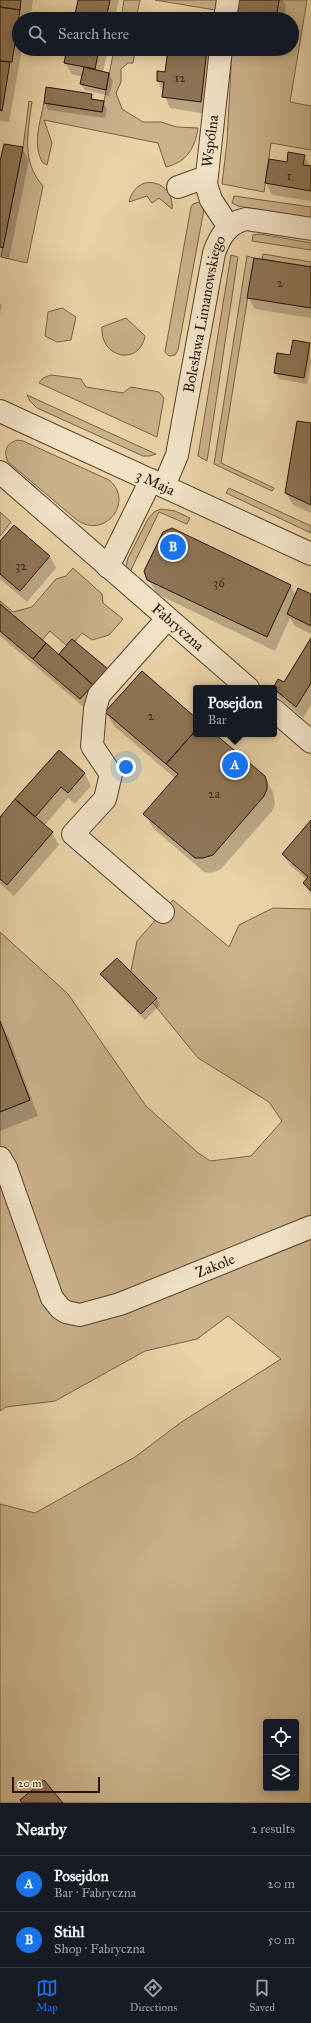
<!DOCTYPE html>
<html lang="en">
<head>
<meta charset="utf-8">
<style>
  :root { --surface:#171b24; --page:#20242c; --text:#f1f3f6; --muted:#9ea1a6; --line:#363941; --accent:#1a73e8 }
  body { margin:0; font-family:"IM FELL Great Primer",serif; background:var(--page); color:var(--text) }
  .controls { position:absolute; right:12px; bottom:12px; display:grid; overflow:hidden; border-radius:4px; box-shadow:0 2px 10px #0003 }
  .controls button { width:36px; height:36px; display:grid; place-items:center; padding:0; border:0; border-bottom:1px solid var(--line); background:var(--surface); color:var(--text); font:20px sans-serif }
  .scale { position:absolute; left:12px; bottom:10px; width:88px; box-sizing:border-box; padding-left:4px; border:2px solid #2b1100; border-top:0; font-size:11px; line-height:14px; white-space:nowrap; color:#2b1100; -webkit-text-stroke:3px #f1e2c6; paint-order:stroke }
  .you { position:absolute; left:126px; top:767px; width:14px; height:14px; margin:-10px; border:3px solid #fff; border-radius:50%; background:#1a73e8; box-shadow:0 0 0 6px #1a73e833 }
  .badge { display:grid; place-items:center; width:26px; height:26px; border-radius:50%; background:var(--accent); color:#fff; font-size:13px; font-weight:700 }
  .pin { position:absolute; translate:-50% -50%; border:2px solid #fff; box-shadow:0 1px 4px #0006 }
  .popup { position:absolute; left:193px; top:685px; width:84px; height:52px; box-sizing:border-box; display:grid; place-content:center; border-radius:4px; background:var(--surface); filter:drop-shadow(0 1px 3px #0005); font-size:13px; white-space:nowrap; color:var(--muted) }
  .popup b { font-size:15px; color:var(--text) }
  .popup::after { content:''; position:absolute; left:50%; top:100%; margin-left:-8px; border:8px solid transparent; border-top-color:var(--surface) }
  .list { margin:0; padding:0; list-style:none }
  h2 { display:flex; justify-content:space-between; align-items:center; height:52px; margin:0; padding:0 16px; font-size:17px }
  h2 small { font-size:13px; font-weight:400; color:var(--muted) }
  .list li { display:grid; grid-template-columns:26px 1fr auto; gap:12px; align-items:center; box-sizing:border-box; height:56px; padding:0 16px; border-top:1px solid var(--line) }
  .list b { display:block; font-size:15px; white-space:nowrap }
  .list p { margin:0; font-size:13px; white-space:nowrap; color:var(--muted) }
  .list em { font-size:13px; font-style:normal; color:var(--muted) }
  .icon { flex:none; width:22px; height:22px; fill:none; stroke:currentColor; stroke-width:2; stroke-linecap:round; stroke-linejoin:round }
  .map { position:relative; flex:none; width:311px; height:1803px; overflow:hidden }
  .search { position:absolute; background:var(--surface); box-shadow:0 2px 10px #0003; left:12px; right:12px; top:12px; height:44px; display:flex; align-items:center; gap:10px; box-sizing:border-box; padding:0 14px; border-radius:22px; color:var(--muted); font-size:15px }
  .sheet { height:164px; background:var(--surface) }
  nav { display:flex; justify-content:space-around; align-items:center; box-sizing:border-box; height:56px; border-top:1px solid var(--line); background:var(--surface); font-size:11px; color:var(--muted) }
  nav a { display:grid; justify-items:center; gap:2px }
  nav .on { color:var(--accent) }
  .map>svg:first-child { display:block }
  .green { fill:#c9b18b; stroke:#7a6146; fill-rule:evenodd }
  .shadow { fill:#0003 }
  .building { fill:#8e7557; stroke:#2b1100 }
  .lines { fill:none; stroke-linecap:round; stroke-linejoin:round }
  .minor-casing { stroke:#5a412a; stroke-width:24 }
  .minor { stroke:#f1e2c6; stroke-width:22 }
  .labels { text-anchor:middle; stroke-width:4; stroke-linejoin:round; paint-order:stroke }
  .number-label { font-size:13px; fill:#442a16 }
  .street-label { font-size:15px; fill:#2b1100; stroke:#f1e2c6 }
</style>
</head>
<body>
<div class="map">
<svg width="311" height="1803" viewBox="0 0 311 1803">
  <rect width="100%" height="100%" fill="#e9d2a7"/>
  <filter id="stains"><feTurbulence type="fractalNoise" baseFrequency=".005" numOctaves="4"/><feColorMatrix values="0 0 0 0 .2 0 0 0 0 .09 0 0 0 0 .02 0 0 0 .5 -.17"/></filter>
  <radialGradient id="worn" r=".72"><stop offset=".6" stop-color="#630" stop-opacity="0"/><stop offset="1" stop-color="#630" stop-opacity=".3"/></radialGradient>
  <path class="green" d="M124,0H140L136,19H121Z
    M155,0H217L215,10Z
    M279,0H307L290,102L311,106V150L271,143L264,192L222,184L227,142L232,49H292V19H276Z
    M114,49H131L130,51L135,52L133,63H128L121,69V82L116,93L122,109L143,122H161L177,127L198,128C195,148 187,162 166,167L158,143L44,120L52,143L47,165L43,163C32,146 40,122 44,103L102,112Z
    M29,101L32,102C28,131 21,162 43,186L27,263L1,257L23,147Z
    M145,183C161,180 174,193 172,209L159,198L152,203L147,196L129,202C131,193 136,186 145,183Z
    M234,196L311,207V218L238,206L232,203Z
    M199,202L202,204L204,209L178,350L175,355L169,356L165,352L191,207L193,204Z
    M260,234L311,243V250L252,241L253,235Z
    M263,254L311,262V267L262,259Z
    M231,255L238,257L207,461L198,456Z
    M247,256L254,258L221,463L274,488L272,491L214,464Z
    M62,308L76,317L71,340L57,342L45,336L48,312Z
    M126,318L145,336C140,366 100,359 102,327Z
    M51,375L81,379L86,387L123,393L131,387L159,392L164,398L157,437L39,383L43,378Z
    M27,395L156,454L150,456H143L37,408L30,401Z
    M18,440L23,441L109,480C135,501 105,540 77,520L8,462C3,451 6,443 18,440Z
    M229,488L311,526V533L226,493Z
    M161,509L175,511L190,518L187,524L159,512L129,574L126,567L128,558L148,519L154,512Z
    M0,512L11,522L0,536Z
    M73,568L102,594L103,603L123,619L109,635L92,640L82,633L75,641L72,639L66,645L50,631L42,640L0,604V601L13,612L32,607L56,579L66,576Z
    M173,900L229,947L239,925L273,908L311,909V1803H0V1504L35,1513L135,1457L180,1423L281,1359L228,1316L197,1339L145,1351L55,1401L6,1407L0,1411V932L68,994L146,1106L197,1152L210,1161L251,1156L282,1121L269,1102L198,1058L130,975L137,941ZM266,1722H296V1788H266Z"/>
  <path class="shadow" d="M0,0H33L30,19H19V49H22L9,122L0,121Z
    M79,0H119L115,19H75Z
    M239,0H282L286,6L284,19H236Z
    M59,49H108L103,72L109,74L113,81L109,96L85,90L81,84L83,77L72,74L65,63L66,59Z
    M163,49H215L207,114L170,108L158,81L166,74L168,57Z
    M262,49H280V51Z
    M47,88L91,95L94,100L103,102L107,109L105,118L48,110L45,103Z
    M22,148L29,160L9,259L0,257V166Z
    M304,156L311,167V201L272,195L266,183L287,163Z
    M311,268V318L255,309L248,297Z
    M0,303L2,306L0,314Z
    M309,343L311,362L307,384L279,379L275,372L291,356Z
    M311,424V513L293,505L286,493Z
    M0,542L50,556L56,568L27,602L0,579Z
    M148,579L290,585L296,596L311,595V634L295,626L290,618L275,651L157,594Z
    M0,607L64,661L60,654L107,670L87,710L0,636Z
    M311,640V705L303,718L281,699L274,688L284,684Z
    M106,713L196,719V734H214L264,777L273,792L275,804L272,811L221,869L212,873L204,872L153,828L145,814L176,779L115,727Z
    M59,752L85,774L91,786L75,804L68,798L44,826L52,833L59,845L14,896L0,884V819Z
    M311,822V895L304,883L307,880L290,865L283,854Z
    M102,974L156,998L160,1005L145,1020L105,980Z
    M0,1023L9,1038L38,1116L0,1131Z"/>
  <path class="building" d="M0,0H21L20,10L0,7Z
    M78,0H110L106,19H74Z
    M238,0H279L276,19H235Z
    M0,7L20,10L12,62L0,61Z
    M67,49H99L95,69L64,63Z
    M168,49H207L201,102L162,97L164,82L157,81V71L165,72Z
    M0,61L10,62L2,111L0,110Z
    M84,67L109,73L106,90L80,84Z
    M46,87L92,94L91,99L104,101L102,112L44,103Z
    M4,144L23,147L3,248L0,247V161Z
    M288,152L305,155L303,165L311,166V191L265,183L269,159L287,162Z
    M254,258L311,267V308L247,298Z
    M293,340L310,343L304,378L274,373L277,353L290,355Z
    M297,421L311,423V505L285,493Z
    M14,525L50,556L20,591L0,574V541Z
    M172,528L291,585L267,637L147,580L144,571L163,532Z
    M298,588L311,594V626L287,614Z
    M0,604L46,643L33,659L0,631Z
    M311,638V683L296,707L273,688L278,679L284,682Z
    M72,639L108,669L93,685L59,654Z
    M46,643L93,685L80,699L33,659Z
    M142,671L196,718V730L166,764L105,712Z
    M196,730V734H215L265,776L267,782V789L264,796L213,855L203,858H195L143,814L178,774L166,764Z
    M59,750L85,773L68,793L61,787L35,817L15,799Z
    M15,799L53,832L7,885L0,879V817Z
    M311,820V891L303,883L308,877L282,854Z
    M117,958L157,998L141,1014L100,974Z
    M0,1021L30,1100L0,1112Z
    M44,1780L63,1803H22L20,1800Z"/>
  <g class="lines">
    <defs>
      <g id="minor">
        <path d="M225,19L228,0"/>
        <path d="M221,49L206,184L211,200L229,227"/>
        <path d="M178,187L206,177"/>
        <path id="s1" d="M0,411L311,554"/>
        <path id="s2" d="M0,472L248,688"/>
        <path id="s3" d="M164,486L177,455L214,253C220,236 228,223 246,219L311,229"/>
        <path d="M108,567L151,480"/>
        <path d="M274,710L311,742"/>
        <path d="M163,912L73,834L105,799L111,774L92,746L95,709L99,695L167,619"/>
        <path id="s4" d="M0,1158L6,1168L52,1298L60,1308L66,1312L80,1315L120,1304L311,1227"/>
      </g>
    </defs>
    <use href="#minor" class="minor-casing"/>
    <use href="#minor" class="minor"/>
  </g>
  <g class="labels">
    <g class="number-label">
      <text x="180" y="82">12</text>
      <text x="289" y="180">1</text>
      <text x="280" y="287">2</text>
      <text x="21" y="570">32</text>
      <text x="219" y="587">36</text>
      <text x="151" y="720">2</text>
      <text x="214" y="798">2a</text>
    </g>
    <g class="street-label">
      <text transform="translate(210 141) rotate(-83)" y="5">Wspólna</text>
      <text dy="5" stroke="none"><textPath href="#s3" startOffset="177">Bolesława Limanowskiego</textPath></text>
      <text dy="5" stroke="none"><textPath href="#s1" startOffset="171">3 Maja</textPath></text>
      <text dy="5" stroke="none"><textPath href="#s2" startOffset="236">Fabryczna</textPath></text>
      <text dy="5" stroke="none"><textPath href="#s4" startOffset="328">Zakole</textPath></text>
    </g>
  </g>
  <rect width="100%" height="100%" filter="url(#stains)"/>
  <rect width="100%" height="100%" fill="url(#worn)"/>
</svg>
<div class="controls">
<button><svg class="icon" aria-label="locate" viewBox="0 0 24 24"><circle cx="12" cy="12" r="6"/><path d="M12 2v4M12 18v4M2 12h4M18 12h4"/></svg></button>
<button><svg class="icon" aria-label="layers" viewBox="0 0 24 24"><path d="M12 4l9 5-9 5-9-5zM3 14l9 5 9-5"/></svg></button>
</div>
<div class="scale">20 m</div>
<div class="you"></div>
<div class="pin badge" style="left:235px;top:765px">A</div>
<div class="popup"><b>Posejdon</b>Bar</div>
<div class="pin badge" style="left:173px;top:547px">B</div>
<div class="search"><svg class="icon" aria-label="search" viewBox="0 0 24 24"><circle cx="10" cy="10" r="6"/><path d="M15 15l6 6"/></svg>Search here</div>
</div>
<section class="sheet">
<h2>Nearby<small>2 results</small></h2>
<ul class="list">
<li><span class="badge">A</span><div><b>Posejdon</b><p>Bar · Fabryczna</p></div><em>20 m</em></li>
<li><span class="badge">B</span><div><b>Stihl</b><p>Shop · Fabryczna</p></div><em>50 m</em></li>
</ul>
</section>
<nav>
<a class="on"><svg class="icon" aria-label="map" viewBox="0 0 24 24"><path d="M3 6l6-2 6 2 6-2v14l-6 2-6-2-6 2zM9 4v14M15 6v14"/></svg>Map</a>
<a><svg class="icon" aria-label="directions" viewBox="0 0 24 24"><path d="M12 3l9 9-9 9-9-9zM9 14v-3h6M13 9l2 2-2 2"/></svg>Directions</a>
<a><svg class="icon" aria-label="saved" viewBox="0 0 24 24"><path d="M7 4h10v16l-5-4-5 4z"/></svg>Saved</a>
</nav>
</body>
</html>
